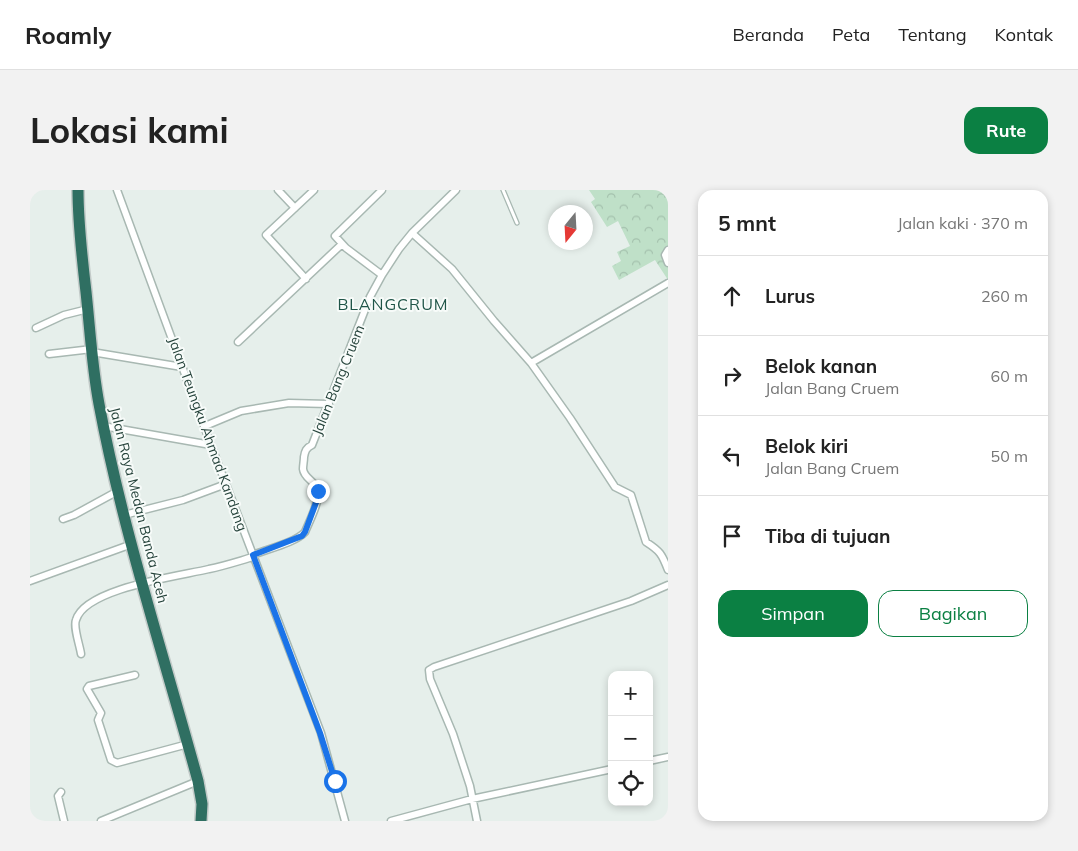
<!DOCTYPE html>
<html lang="id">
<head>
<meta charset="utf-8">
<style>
  :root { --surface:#fff; --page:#f2f2f2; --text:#222; --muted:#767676; --line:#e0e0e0; --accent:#0b8043 }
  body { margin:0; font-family:Mulish,sans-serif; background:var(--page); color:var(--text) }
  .controls { position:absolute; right:15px; bottom:15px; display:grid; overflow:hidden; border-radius:10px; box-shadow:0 2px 8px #0003 }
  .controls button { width:45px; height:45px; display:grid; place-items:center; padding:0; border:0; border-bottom:1px solid var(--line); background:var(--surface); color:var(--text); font:25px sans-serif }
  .compass { position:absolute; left:518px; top:15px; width:45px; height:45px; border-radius:50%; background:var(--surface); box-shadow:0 2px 8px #0003; rotate:198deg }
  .stop { position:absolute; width:15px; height:15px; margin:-11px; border:4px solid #1a73e8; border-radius:50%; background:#fff }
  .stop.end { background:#1a73e8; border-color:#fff; box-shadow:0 1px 5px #0008 }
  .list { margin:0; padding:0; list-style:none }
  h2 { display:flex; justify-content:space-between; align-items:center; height:65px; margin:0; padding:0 20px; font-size:21px }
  h2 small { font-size:16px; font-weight:400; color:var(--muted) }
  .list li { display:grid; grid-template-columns:32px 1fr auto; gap:15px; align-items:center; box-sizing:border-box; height:80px; padding:0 20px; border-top:1px solid var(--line) }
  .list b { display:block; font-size:19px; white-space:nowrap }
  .list p { margin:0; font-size:16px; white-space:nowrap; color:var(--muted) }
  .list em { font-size:16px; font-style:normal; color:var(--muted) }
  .actions { display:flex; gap:10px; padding:15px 20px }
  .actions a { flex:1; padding:11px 0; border:1px solid var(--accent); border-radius:15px; text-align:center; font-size:18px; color:var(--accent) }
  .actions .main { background:var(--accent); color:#fff }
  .icon { flex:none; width:28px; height:28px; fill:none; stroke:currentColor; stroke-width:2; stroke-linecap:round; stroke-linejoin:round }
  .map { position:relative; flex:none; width:638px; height:631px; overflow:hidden; border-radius:15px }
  header { display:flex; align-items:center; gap:30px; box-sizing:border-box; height:70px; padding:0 25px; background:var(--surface); border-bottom:1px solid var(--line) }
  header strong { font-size:24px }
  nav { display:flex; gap:28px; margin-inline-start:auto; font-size:18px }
  .intro { display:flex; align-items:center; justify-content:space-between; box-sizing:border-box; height:120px; padding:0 30px }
  h1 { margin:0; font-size:35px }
  .button { padding:12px 22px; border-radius:15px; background:var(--accent); color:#fff; font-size:18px; font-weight:700 }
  main { display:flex; gap:30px; padding:0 30px }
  aside { flex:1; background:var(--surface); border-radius:15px; box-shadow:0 2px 8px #0003 }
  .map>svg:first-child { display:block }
  .forest { fill:url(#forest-crowns) }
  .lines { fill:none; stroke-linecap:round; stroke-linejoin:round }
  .lane-casing { stroke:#a8b8b2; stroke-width:5.5 }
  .street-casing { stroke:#a8b8b2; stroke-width:9 }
  .highway-casing { stroke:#c2cac8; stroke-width:14 }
  .lane { stroke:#fff; stroke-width:3 }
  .street { stroke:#fff; stroke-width:6 }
  .highway { stroke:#2f6f62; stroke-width:11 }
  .route { stroke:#1a73e8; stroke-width:6 }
  .labels { text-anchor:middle; stroke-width:4; stroke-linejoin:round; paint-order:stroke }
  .street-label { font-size:14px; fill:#24423a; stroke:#f7fbf9 }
  .quarter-label { font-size:16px; letter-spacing:1px; fill:#1f5548; stroke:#f7fbf9 }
</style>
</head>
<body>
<header>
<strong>Roamly</strong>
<nav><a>Beranda</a><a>Peta</a><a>Tentang</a><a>Kontak</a></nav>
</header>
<div class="intro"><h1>Lokasi kami</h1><a class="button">Rute</a></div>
<main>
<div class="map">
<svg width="638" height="631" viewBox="0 0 638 631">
  <defs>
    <pattern id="forest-crowns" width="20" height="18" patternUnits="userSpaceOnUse" patternTransform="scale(1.25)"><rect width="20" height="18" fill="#bfe0c8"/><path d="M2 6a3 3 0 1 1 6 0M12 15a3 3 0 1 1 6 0" fill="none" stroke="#a4c1ad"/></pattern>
  </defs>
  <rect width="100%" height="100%" fill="#e6efeb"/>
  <path class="forest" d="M559,0H638V90L625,70L589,90L582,76L591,71L587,62L600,56L588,31L577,37L561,12L565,9Z"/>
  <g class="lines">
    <defs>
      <path id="lane" d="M473,0L487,33"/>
      <path id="street" d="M87,0L181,255L291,543L315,631
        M248,0L265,18
        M382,43L422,79L464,131L501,173L540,228L585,297L601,305L616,352C630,361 632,364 638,380
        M638,60L635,65L638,73
        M352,85L316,58L305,46L352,0
        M276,89L236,45L284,0
        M6,138L34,125L58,119
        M208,152L312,54
        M62,162L152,177
        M19,164L62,159
        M501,173L638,93
        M73,236L181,255
        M175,236L211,221L259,213L299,214
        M94,325L153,310L196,294
        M33,329L44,325L88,301
        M223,365C237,359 265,353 275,342C279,332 290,311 288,301C286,291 274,289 273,279C273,275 274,271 274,267C275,261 276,258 282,255L340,107L352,85L369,59L382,43L426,0
        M0,391L102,354
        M51,464C50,456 43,437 46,430C55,398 150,386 179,379C194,376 209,371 223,367
        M105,485L59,496L57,499L71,523L68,530L81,570L87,573L158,554
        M619,571L638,567
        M31,602L28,606L34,631
        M71,631L168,591
        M361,631L442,609L582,579
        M447,631L440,596L423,544L400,489L399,480L404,477L601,411L638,395"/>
      <path id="highway" d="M48,0C48,34 52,68 56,102C60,139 62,177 69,214C93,342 134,466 168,591L172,614L171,631"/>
    </defs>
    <use href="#lane" class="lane-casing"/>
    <use href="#street" class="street-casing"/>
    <use href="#highway" class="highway-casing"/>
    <use href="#lane" class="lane"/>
    <use href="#street" class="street"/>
    <use href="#highway" class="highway"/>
  </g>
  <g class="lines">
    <path class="route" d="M288,301L287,310L275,342L272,346L223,365L290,543L305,591"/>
  </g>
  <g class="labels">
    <g class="street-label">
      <text transform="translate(308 190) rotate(-68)" y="5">Jalan Bang Cruem</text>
      <text transform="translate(178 244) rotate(70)" y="5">Jalan Teungku Ahmad Kandang</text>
      <text transform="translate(109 315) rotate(76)" y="5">Jalan Raya Medan Banda Aceh</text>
    </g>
    <g class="quarter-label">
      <text x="363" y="120">BLANGCRUM</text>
    </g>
  </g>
</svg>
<div class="controls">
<button>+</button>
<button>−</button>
<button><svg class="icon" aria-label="locate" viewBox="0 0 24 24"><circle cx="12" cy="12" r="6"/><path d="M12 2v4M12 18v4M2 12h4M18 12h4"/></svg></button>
</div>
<svg class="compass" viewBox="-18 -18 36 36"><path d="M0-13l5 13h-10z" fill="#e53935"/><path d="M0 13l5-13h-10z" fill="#767676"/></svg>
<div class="stop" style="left:305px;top:591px"></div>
<div class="stop end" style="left:288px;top:301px"></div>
</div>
<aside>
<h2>5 mnt<small>Jalan kaki · 370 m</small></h2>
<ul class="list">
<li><svg class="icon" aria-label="ahead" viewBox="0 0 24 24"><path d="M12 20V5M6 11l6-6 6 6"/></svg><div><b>Lurus</b></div><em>260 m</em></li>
<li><svg class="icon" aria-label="right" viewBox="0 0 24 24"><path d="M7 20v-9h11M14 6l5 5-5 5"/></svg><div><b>Belok kanan</b><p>Jalan Bang Cruem</p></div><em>60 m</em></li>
<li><svg class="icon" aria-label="left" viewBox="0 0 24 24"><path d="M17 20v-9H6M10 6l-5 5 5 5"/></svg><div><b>Belok kiri</b><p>Jalan Bang Cruem</p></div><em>50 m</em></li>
<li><svg class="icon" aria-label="arrive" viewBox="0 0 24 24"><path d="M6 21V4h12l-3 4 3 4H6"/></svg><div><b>Tiba di tujuan</b></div></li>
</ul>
<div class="actions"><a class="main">Simpan</a><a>Bagikan</a></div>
</aside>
</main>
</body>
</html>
